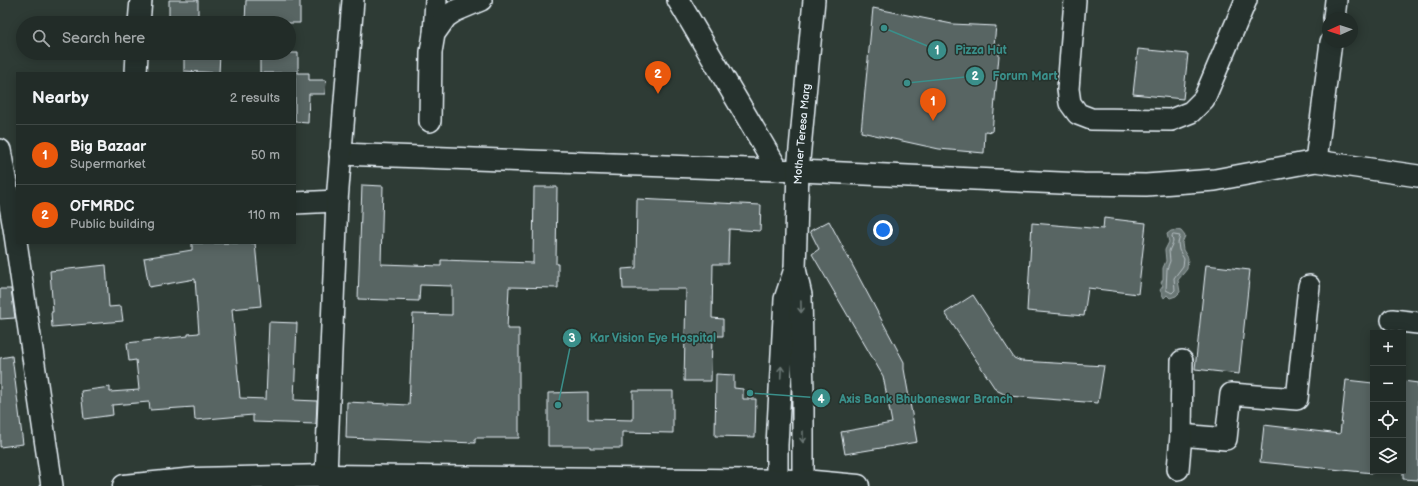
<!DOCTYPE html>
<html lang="en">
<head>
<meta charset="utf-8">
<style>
  :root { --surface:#222c28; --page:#2a3430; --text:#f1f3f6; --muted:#a2a7a8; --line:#3f4845; --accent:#ea580c }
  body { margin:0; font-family:"Balsamiq Sans",sans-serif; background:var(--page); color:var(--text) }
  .controls { position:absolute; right:12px; bottom:12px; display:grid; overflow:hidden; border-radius:0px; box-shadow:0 2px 10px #0003 }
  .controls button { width:36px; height:36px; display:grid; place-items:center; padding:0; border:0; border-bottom:1px solid var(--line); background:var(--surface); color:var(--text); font:20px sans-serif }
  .compass { position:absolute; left:1322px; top:12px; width:36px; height:36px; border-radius:50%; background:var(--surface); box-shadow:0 2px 10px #0003; rotate:267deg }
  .you { position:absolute; left:883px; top:230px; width:14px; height:14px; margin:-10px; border:3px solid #fff; border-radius:50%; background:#1a73e8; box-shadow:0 0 0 6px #1a73e833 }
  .badge { display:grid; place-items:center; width:26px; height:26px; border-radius:50%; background:var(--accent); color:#fff; font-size:13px; font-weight:700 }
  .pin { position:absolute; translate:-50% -33px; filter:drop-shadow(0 1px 2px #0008) }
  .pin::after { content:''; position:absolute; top:21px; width:14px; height:12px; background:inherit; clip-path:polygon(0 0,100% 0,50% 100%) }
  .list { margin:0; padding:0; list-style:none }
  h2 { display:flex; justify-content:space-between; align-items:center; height:52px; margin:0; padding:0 16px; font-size:17px }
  h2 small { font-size:13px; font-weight:400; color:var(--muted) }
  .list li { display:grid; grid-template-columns:26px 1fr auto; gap:12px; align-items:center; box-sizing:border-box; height:60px; padding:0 16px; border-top:1px solid var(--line) }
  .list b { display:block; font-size:15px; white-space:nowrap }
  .list p { margin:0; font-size:13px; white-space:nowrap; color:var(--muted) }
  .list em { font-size:13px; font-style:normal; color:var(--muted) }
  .icon { flex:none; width:22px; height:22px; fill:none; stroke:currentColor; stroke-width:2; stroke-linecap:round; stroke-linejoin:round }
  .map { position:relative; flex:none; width:1418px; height:486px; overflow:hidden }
  .search { position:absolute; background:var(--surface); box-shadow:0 2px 10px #0003; left:16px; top:16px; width:280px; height:44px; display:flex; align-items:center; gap:10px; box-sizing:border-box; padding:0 14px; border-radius:22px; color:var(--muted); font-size:15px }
  .panel { position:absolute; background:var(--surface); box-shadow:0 2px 10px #0003; left:16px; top:72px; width:280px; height:172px; border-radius:0px }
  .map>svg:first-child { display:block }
  .water { fill:#6b7775; stroke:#9da8a9 }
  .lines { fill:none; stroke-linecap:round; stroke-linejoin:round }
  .shore { stroke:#b6c0c4; stroke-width:1 }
  .building { fill:#596563; stroke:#e8f1f8 }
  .minor-casing { stroke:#e8f1f8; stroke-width:24 }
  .major-casing { stroke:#e8f1f8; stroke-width:25 }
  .minor { stroke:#26332d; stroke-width:21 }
  .major { stroke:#26332d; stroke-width:22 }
  .oneway { stroke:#6a7674 }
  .labels { text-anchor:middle; stroke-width:3; stroke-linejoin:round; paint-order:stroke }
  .street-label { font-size:11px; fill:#e8f1f8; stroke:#26332d }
  .leader { fill:none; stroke:#3a8f8a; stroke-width:1.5 }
  .callout-dot { fill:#3a8f8a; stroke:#26332d; stroke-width:1.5 }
  .mark-label { font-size:12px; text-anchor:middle; font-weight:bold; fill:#fff }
  .callout-label { font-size:12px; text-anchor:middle; font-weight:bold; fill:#3a8f8a; stroke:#26332d; stroke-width:3; stroke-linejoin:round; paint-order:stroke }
</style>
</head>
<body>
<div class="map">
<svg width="1418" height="486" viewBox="0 0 1418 486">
  <rect width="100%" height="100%" fill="#2e3b35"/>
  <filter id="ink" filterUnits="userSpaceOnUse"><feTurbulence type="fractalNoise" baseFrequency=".025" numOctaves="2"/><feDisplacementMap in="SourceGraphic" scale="8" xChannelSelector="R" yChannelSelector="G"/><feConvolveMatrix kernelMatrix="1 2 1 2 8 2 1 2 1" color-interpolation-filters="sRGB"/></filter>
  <g filter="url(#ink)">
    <path class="water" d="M1177,230L1181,231L1185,236L1182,243L1183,250L1188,258L1187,269L1178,280L1180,292L1176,296L1170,298L1167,295L1164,298L1160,290L1163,286L1161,283L1163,279V268L1166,261L1165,250L1169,242L1167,234L1171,231Z"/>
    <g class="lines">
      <path class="shore" d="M1174,235L1180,236L1178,243L1179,250L1184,259L1183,266L1174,278L1175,290L1172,293L1166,290L1167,269L1170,261L1169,251L1173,242L1172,236Z"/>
    </g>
    <path class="building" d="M169,0H198V23H169Z
      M246,0H300V23H245Z
      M873,8L952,24L996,26L994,45H1000L992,132L985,131L984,153L939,149L861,132Z
      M1138,49L1188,54L1183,99L1133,94Z
      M184,53H220L219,73L184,71Z
      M260,53H298V73H309V80H326L325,94H309L308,123L295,122V73H260Z
      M362,185L383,186L381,264L441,266V260L533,263L534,187H557L556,264H558V288L509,287L507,329H519V438H475V443L346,438L347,402L409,405L413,314L452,315V286L420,285L419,301L358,299Z
      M637,199L761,205L760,231L729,229L728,264H713L712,318L723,319V336H712L711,381H684L686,289H623L622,269L636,268Z
      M1104,218L1146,223L1138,294L1088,288L1084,316L1027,311L1032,223L1103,229Z
      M829,221L904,362V369L917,442L845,454L841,432L892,423L883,376L812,254L819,249L810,231Z
      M192,243H255L261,306L232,309L240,398L266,399L269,322L297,323L294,400L317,401L316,424L253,422V415L195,420L194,407L150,410L149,402L112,405L113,415L84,419L81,391L110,387V392L139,390L136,360L129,361L127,343L188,336V334L199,333L195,279L149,287L144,258L192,250Z
      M106,265L109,307L121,306L123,321L52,327L51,312H53L50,271Z
      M1206,265L1250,270L1239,374L1195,369Z
      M0,289H11L15,318L0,319Z
      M973,295L1014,358L1021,361L1104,366L1098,403L1008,396L996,390L945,313Z
      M12,356L23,444L0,447V358Z
      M716,374L734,375V388L743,389V399H756L755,437L715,436Z
      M1346,380L1373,383V473L1260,462L1264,425L1340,434Z
      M1403,381L1418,383V480L1403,479Z
      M633,391H673V433L622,432V448H590V446H548V393L588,392V419L633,420Z"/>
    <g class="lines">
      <defs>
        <g id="minor">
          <path d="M678,0L778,170L1083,184L1146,185L1215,180L1316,161L1418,176"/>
          <path d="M1075,0L1068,89L1070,103L1078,114L1091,119L1171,120L1191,112L1204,99L1246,0"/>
          <path d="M1334,18L1336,0"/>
          <path d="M139,23L141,0"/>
          <path d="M434,34L436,0"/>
          <path d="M136,73L137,53"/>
          <path d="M430,121L431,52L434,34L446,17L455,11L481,0"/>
          <path d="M0,150L14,228L52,486"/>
          <path d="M340,154L778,170"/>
          <path d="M1316,161L1331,42"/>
          <path d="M295,203L337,201"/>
          <path d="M1392,320L1418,323"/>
          <path d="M1181,435L1226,439L1231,394L1297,399L1309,286"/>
          <path d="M1178,469L1181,435L1182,361"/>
          <path d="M326,476L337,201L353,0"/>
          <path d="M777,486V445L785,299L795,269"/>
          <path id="s1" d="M803,486V396L801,295L795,269L798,170L814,0"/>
        </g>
        <path id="major" d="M124,486L195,479L326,476L803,481L858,486"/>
      </defs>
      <use href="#minor" class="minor-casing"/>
      <use href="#major" class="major-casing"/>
      <use href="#minor" class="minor"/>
      <use href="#major" class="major"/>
    </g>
    <defs><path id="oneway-shaft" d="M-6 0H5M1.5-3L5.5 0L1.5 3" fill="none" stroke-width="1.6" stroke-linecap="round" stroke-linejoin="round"/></defs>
    <g class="oneway">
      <use href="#oneway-shaft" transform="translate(801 307) rotate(89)"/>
      <use href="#oneway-shaft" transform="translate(781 372) rotate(-87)"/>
      <use href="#oneway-shaft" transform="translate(803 437) rotate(90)"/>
    </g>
  </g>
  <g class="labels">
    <g class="street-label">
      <text dy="4" stroke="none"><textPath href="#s1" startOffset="353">Mother Teresa Marg</textPath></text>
    </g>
  </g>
  <path class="leader" d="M884 28L937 50M907 83L975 76M558 405L572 338M750 393L821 398"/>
  <g class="callout-dot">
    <circle cx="884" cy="28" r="4"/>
    <circle cx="907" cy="83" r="4"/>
    <circle cx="558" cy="405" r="4"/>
    <circle cx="750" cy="393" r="4"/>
    <circle cx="937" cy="50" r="10"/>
    <circle cx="975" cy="76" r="10"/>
    <circle cx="572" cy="338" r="10"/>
    <circle cx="821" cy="398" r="10"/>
  </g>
  <g class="mark-label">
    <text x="937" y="54">1</text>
    <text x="975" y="80">2</text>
    <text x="572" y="342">3</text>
    <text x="821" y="403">4</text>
  </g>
  <g class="callout-label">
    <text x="981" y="54">Pizza Hut</text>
    <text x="1025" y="80">Forum Mart</text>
    <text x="653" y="342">Kar Vision Eye Hospital</text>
    <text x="926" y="403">Axis Bank Bhubaneswar Branch</text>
  </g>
</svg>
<div class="controls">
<button>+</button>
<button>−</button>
<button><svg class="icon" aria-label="locate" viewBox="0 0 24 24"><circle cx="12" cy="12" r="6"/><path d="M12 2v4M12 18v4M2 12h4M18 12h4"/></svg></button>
<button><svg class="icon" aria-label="layers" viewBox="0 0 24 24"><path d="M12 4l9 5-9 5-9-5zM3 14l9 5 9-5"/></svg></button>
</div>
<svg class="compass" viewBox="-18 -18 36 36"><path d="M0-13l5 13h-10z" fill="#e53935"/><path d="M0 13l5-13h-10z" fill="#a2a7a8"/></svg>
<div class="you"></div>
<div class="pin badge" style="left:933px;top:121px">1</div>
<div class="pin badge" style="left:658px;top:94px">2</div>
<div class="search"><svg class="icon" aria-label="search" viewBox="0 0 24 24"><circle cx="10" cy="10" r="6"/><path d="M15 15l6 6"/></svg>Search here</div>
<section class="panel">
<h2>Nearby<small>2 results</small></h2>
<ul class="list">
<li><span class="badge">1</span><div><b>Big Bazaar</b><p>Supermarket</p></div><em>50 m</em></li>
<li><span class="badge">2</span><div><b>OFMRDC</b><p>Public building</p></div><em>110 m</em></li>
</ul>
</section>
</div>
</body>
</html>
